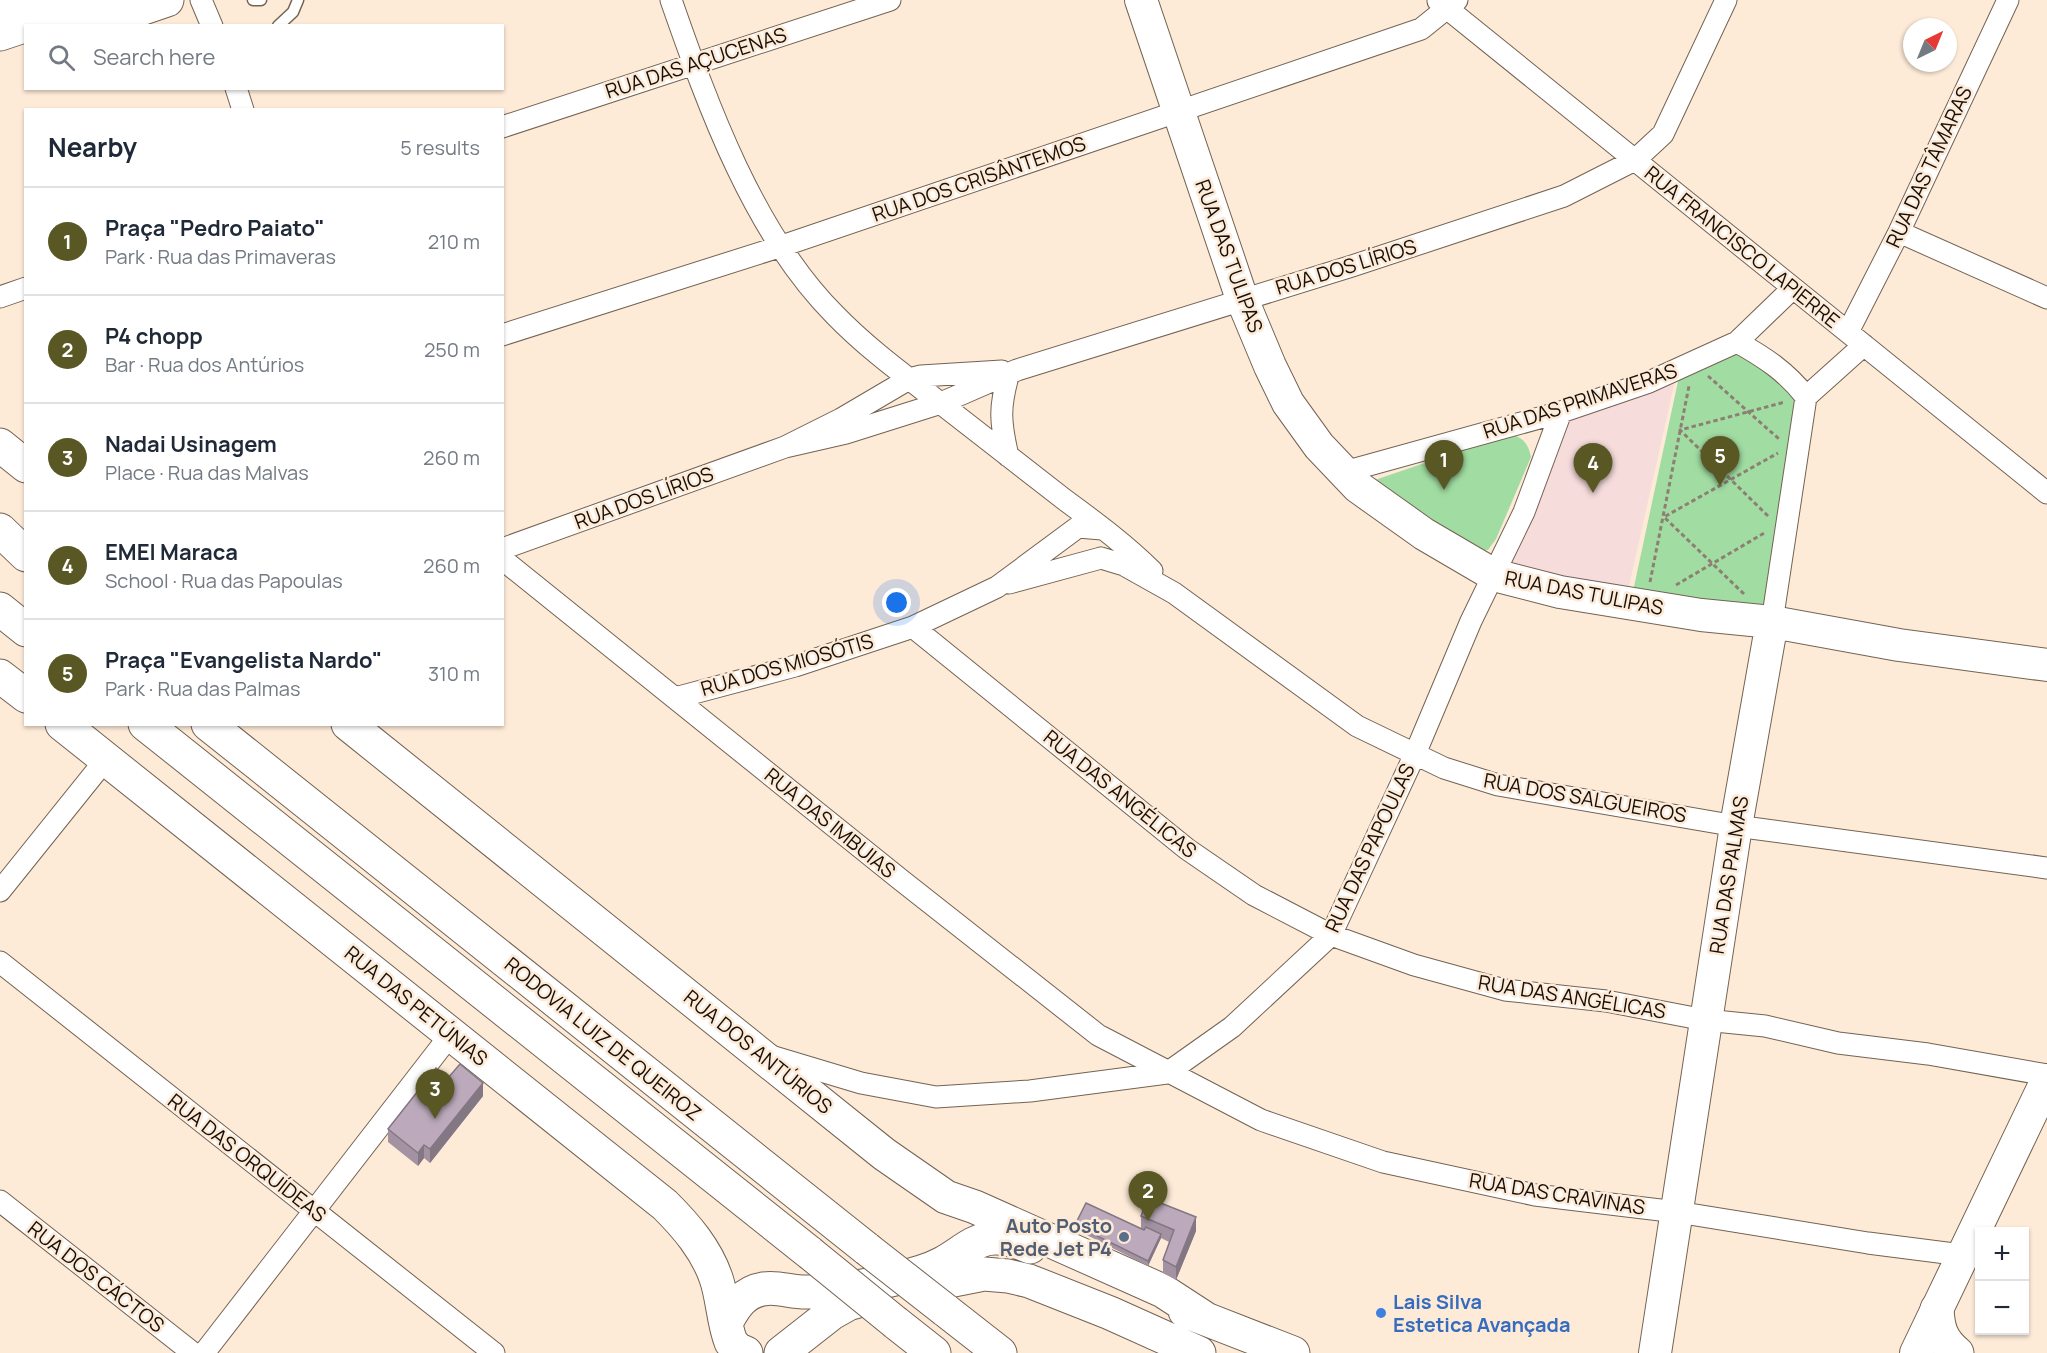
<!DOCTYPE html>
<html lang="en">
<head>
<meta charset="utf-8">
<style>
  :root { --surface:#fff; --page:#f6f6f7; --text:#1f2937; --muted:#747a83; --line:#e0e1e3; --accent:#595825 }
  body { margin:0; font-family:Manrope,sans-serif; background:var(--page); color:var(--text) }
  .controls { position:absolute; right:18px; bottom:18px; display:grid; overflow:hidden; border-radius:0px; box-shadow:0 2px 4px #0004 }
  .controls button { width:54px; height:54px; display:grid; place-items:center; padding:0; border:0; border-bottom:2px solid var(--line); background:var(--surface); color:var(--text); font:30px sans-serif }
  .compass { position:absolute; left:1903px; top:18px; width:54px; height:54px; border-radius:50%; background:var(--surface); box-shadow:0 2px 4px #0004; rotate:43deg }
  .you { position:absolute; left:897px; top:603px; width:21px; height:21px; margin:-15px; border:4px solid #fff; border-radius:50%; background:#1a73e8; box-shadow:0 0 0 9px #1a73e833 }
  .badge { display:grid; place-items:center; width:39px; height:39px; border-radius:50%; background:var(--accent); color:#fff; font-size:20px; font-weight:700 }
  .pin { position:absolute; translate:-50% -50px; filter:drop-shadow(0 2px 3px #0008) }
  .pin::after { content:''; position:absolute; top:32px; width:21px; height:18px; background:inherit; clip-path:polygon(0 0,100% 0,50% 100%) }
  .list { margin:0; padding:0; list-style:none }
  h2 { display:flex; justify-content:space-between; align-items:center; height:78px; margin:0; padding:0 24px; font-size:26px }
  h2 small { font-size:20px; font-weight:400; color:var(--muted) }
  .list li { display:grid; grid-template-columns:39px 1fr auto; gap:18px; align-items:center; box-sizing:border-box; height:108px; padding:0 24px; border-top:2px solid var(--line) }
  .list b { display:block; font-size:22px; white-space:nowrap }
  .list p { margin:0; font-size:20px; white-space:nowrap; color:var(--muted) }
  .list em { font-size:20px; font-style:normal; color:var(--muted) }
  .icon { flex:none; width:33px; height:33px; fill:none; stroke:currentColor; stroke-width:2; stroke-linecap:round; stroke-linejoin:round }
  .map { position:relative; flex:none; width:2047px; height:1353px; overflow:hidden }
  .search { position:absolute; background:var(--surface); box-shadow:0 2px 4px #0004; left:24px; top:24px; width:480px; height:66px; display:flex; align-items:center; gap:15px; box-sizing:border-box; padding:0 21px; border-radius:0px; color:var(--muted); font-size:22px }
  .panel { position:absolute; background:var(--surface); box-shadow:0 2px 4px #0004; left:24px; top:108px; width:480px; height:618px; border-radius:0px }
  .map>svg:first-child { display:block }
  .education { fill:#f7dcdc }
  .green { fill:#a1dda3 }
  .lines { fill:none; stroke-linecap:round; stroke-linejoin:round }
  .service-casing { stroke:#746353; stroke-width:13 }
  .minor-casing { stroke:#746353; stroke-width:23 }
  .secondary-casing { stroke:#746353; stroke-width:34 }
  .primary-casing { stroke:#746353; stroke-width:35 }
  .motorway-casing { stroke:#746353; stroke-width:35 }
  .path { stroke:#8d8073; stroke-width:3; stroke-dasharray:4.5 3; stroke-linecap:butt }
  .service { stroke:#fff; stroke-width:10 }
  .minor { stroke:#fff; stroke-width:21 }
  .secondary { stroke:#fff; stroke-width:32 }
  .primary { stroke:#fff; stroke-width:33 }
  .motorway { stroke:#fff; stroke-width:33 }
  .motorway-bridge-casing { stroke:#746353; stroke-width:35; stroke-linecap:butt }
  .motorway-bridge { stroke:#fff; stroke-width:33 }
  .wall { fill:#a292a2 }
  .shaded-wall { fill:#847784 }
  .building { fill:#bcaabc; stroke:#847784; stroke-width:1.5 }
  .service-dot { fill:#5c6f8a; stroke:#fdead7; stroke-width:2 }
  .shop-dot { fill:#3f7fe0; stroke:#fdead7; stroke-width:2 }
  .labels { text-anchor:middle; stroke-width:5; stroke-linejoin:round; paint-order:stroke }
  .street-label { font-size:20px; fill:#160f09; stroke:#fdead7 }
  .service-label { font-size:20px; font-weight:bold; fill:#4e5e75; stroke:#fdead7; text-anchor:end }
  .shop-label { font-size:20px; font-weight:bold; fill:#366cbe; stroke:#fdead7; text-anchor:start }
</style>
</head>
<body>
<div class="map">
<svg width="2047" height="1353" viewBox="0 0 2047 1353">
  <rect width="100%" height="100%" fill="#fdead7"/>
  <path class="education" d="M1676,376L1627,595L1506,567L1567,419Z"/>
  <path class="green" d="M1731,353L1748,357L1806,397L1772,622L1632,596L1680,372Z
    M1509,434C1523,437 1528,443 1531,457L1496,539L1488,550L1475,551L1375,480Z"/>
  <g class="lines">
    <defs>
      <path id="service" d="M253,0H261
        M278,26L293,12L298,0"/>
      <path id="minor" d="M201,0L212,26
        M671,0C708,106 754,234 835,315C867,348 904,375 939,402C981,435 1023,467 1065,500C1095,522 1126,545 1152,571
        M1438,1L2047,493
        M0,9L50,8
        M236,88L243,110
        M502,127L890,0
        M1899,232L2047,298
        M0,297L26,288
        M1848,332L1899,232L2008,0
        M502,335L782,246L1421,29L1457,0
        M1737,342C1764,357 1787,372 1806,397
        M785,447L846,433L941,403L1017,370L1352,266L1564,196L1635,160L1663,134L1726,0
        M1008,456C1000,422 999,407 1009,373
        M1344,472L1561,412L1649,382L1737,342L1793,288
        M502,549L785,447L841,419L909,379L921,376L1002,371
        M1101,558L1124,565L1174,593L1357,726L1444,768L1498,785L1736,826L2047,868
        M502,559L901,880L1098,1035L1261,1120L1383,1162L1535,1195L1677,1212L1868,1243L1962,1255
        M1009,583L1101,558
        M1772,622L1806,397L1864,345
        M913,627L1187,849L1254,895L1331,935L1414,965L1505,990L1606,1001L1705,1020L1765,1026L1838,1043L1928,1054L2047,1075
        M675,698L795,666L913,627L997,587L1078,527L1102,529
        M0,891L106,759
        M0,962L494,1353
        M771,1056L861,1083L936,1097L1030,1091L1167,1073L1232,1027L1331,935L1415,754L1471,621L1524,512L1561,412
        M0,1201L193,1353
        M204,1353L451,1034"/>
      <path id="secondary" d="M1141,0L1242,299L1270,366L1288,403L1319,446L1358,487L1424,534L1494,575L1560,592L1701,615L1772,622L1899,645L2047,665
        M1655,1353L1736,826L1772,622
        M1916,1353L2047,1080"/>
      <path id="primary" d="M91,26L167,0
        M0,34L102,0
        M0,445L26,466
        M0,676L26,696
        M62,724L665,1205C686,1226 706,1249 716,1278C723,1298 723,1322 731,1342L737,1349L746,1353
        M348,724L884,1154L946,1197L975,1207L1163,1291L1206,1319
        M923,1286L984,1274L1008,1276L1029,1281L1110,1313L1199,1353
        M1937,1309C1938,1328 1941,1340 1957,1353
        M1185,1311L1293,1353
        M727,1321C735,1306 744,1292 763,1289C778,1286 793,1293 808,1292C843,1291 888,1282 921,1272C970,1258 972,1221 1030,1247
        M781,1353L832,1313L848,1304L872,1297"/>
      <path id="motorway" d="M0,530L26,555
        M0,609L26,630
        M145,724L810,1253
        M208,724L867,1249
        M945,1310L1000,1353
        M896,1323L934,1353"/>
    </defs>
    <use href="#service" class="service-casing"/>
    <use href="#minor" class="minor-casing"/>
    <use href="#secondary" class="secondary-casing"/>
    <use href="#primary" class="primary-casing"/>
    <use href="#motorway" class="motorway-casing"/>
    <path class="path" d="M1708,376L1779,439
      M1768,516L1680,430L1785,402
      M1650,582L1689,386
      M1676,585L1766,532
      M1744,594L1664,517L1778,453"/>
    <use href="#service" class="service"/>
    <use href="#minor" class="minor"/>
    <use href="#secondary" class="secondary"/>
    <use href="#primary" class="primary"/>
    <use href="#motorway" class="motorway"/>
    <defs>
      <path id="motorway-bridge" d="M867,1249L945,1310
        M810,1253L896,1323"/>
    </defs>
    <use href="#motorway-bridge" class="motorway-bridge-casing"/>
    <use href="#motorway-bridge" class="motorway-bridge"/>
  </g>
  <path class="wall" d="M448,1078L483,1096L430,1163L424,1158L418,1166L388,1142V1129Z
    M1141,1216L1196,1231L1176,1280L1163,1273V1260L1169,1242L1161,1238L1148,1266L1075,1229V1225L1141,1229Z"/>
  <path class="shaded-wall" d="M483,1083V1096L430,1163V1149Z
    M424,1145V1158L418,1166V1153Z
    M1196,1217V1231L1176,1280V1267Z
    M1161,1234V1238L1148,1266V1261Z"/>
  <path class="building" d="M460,1064L483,1083L430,1149L424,1145L418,1153L388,1129L436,1068L448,1078Z
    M1148,1198L1196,1217L1176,1267L1163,1260L1174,1230L1141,1216Z
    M1086,1203L1144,1230L1146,1227L1161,1234L1148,1261L1075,1225Z"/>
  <circle class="service-dot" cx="1124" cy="1237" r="6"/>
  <circle class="shop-dot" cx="1381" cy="1313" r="6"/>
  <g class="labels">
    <g class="street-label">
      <text transform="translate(696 63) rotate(-18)" y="7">RUA DAS AÇUCENAS</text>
      <text transform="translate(1929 167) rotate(-65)" y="7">RUA DAS TÂMARAS</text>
      <text transform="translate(979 179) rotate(-19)" y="7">RUA DOS CRISÂNTEMOS</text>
      <text transform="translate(1742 247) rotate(39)" y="7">RUA FRANCISCO LAPIERRE</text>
      <text transform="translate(1229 256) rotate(70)" y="7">RUA DAS TULIPAS</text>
      <text transform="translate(1346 267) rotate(-17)" y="7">RUA DOS LÍRIOS</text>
      <text transform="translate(1580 401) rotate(-18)" y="7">RUA DAS PRIMAVERAS</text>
      <text transform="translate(644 498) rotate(-20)" y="7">RUA DOS LÍRIOS</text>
      <text transform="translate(1584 593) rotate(11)" y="7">RUA DAS TULIPAS</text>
      <text transform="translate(787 665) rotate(-16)" y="7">RUA DOS MIOSÓTIS</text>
      <text transform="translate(1120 794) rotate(39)" y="7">RUA DAS ANGÉLICAS</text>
      <text transform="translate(1585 798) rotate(10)" y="7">RUA DOS SALGUEIROS</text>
      <text transform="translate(830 823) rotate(39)" y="7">RUA DAS IMBUIAS</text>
      <text transform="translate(1370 848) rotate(-65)" y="7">RUA DAS PAPOULAS</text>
      <text transform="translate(1729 875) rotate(-81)" y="7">RUA DAS PALMAS</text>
      <text transform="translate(1572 997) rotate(9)" y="7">RUA DAS ANGÉLICAS</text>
      <text transform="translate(416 1006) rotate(39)" y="7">RUA DAS PETÚNIAS</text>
      <text transform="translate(603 1039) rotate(39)" y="7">RODOVIA LUIZ DE QUEIROZ</text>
      <text transform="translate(758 1052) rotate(39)" y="7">RUA DOS ANTÚRIOS</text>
      <text transform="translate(247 1158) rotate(38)" y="7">RUA DAS ORQUÍDEAS</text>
      <text transform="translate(1557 1194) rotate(9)" y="7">RUA DAS CRAVINAS</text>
      <text transform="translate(96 1277) rotate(38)" y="7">RUA DOS CÁCTOS</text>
    </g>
    <g class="service-label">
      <text x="1112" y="1233">Auto Posto<tspan x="1112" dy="23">Rede Jet P4</tspan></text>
    </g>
    <g class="shop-label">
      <text x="1393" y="1309">Lais Silva<tspan x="1393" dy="23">Estetica Avançada</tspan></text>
    </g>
  </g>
</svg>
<div class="controls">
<button>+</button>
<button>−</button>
</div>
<svg class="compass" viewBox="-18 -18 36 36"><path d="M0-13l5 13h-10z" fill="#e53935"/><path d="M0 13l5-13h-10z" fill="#747a83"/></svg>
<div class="you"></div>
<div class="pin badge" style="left:1444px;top:490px">1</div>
<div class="pin badge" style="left:1148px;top:1221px">2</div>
<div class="pin badge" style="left:435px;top:1119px">3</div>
<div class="pin badge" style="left:1593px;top:493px">4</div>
<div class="pin badge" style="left:1720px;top:486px">5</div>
<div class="search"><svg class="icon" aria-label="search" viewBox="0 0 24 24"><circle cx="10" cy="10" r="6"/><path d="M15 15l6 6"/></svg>Search here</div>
<section class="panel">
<h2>Nearby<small>5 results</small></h2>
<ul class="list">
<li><span class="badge">1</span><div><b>Praça &quot;Pedro Paiato&quot;</b><p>Park · Rua das Primaveras</p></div><em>210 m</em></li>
<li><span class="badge">2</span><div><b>P4 chopp</b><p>Bar · Rua dos Antúrios</p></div><em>250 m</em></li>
<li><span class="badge">3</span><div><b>Nadai Usinagem</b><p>Place · Rua das Malvas</p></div><em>260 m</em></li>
<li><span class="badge">4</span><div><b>EMEI Maraca</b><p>School · Rua das Papoulas</p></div><em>260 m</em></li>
<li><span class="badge">5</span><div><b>Praça &quot;Evangelista Nardo&quot;</b><p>Park · Rua das Palmas</p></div><em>310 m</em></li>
</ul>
</section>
</div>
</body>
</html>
